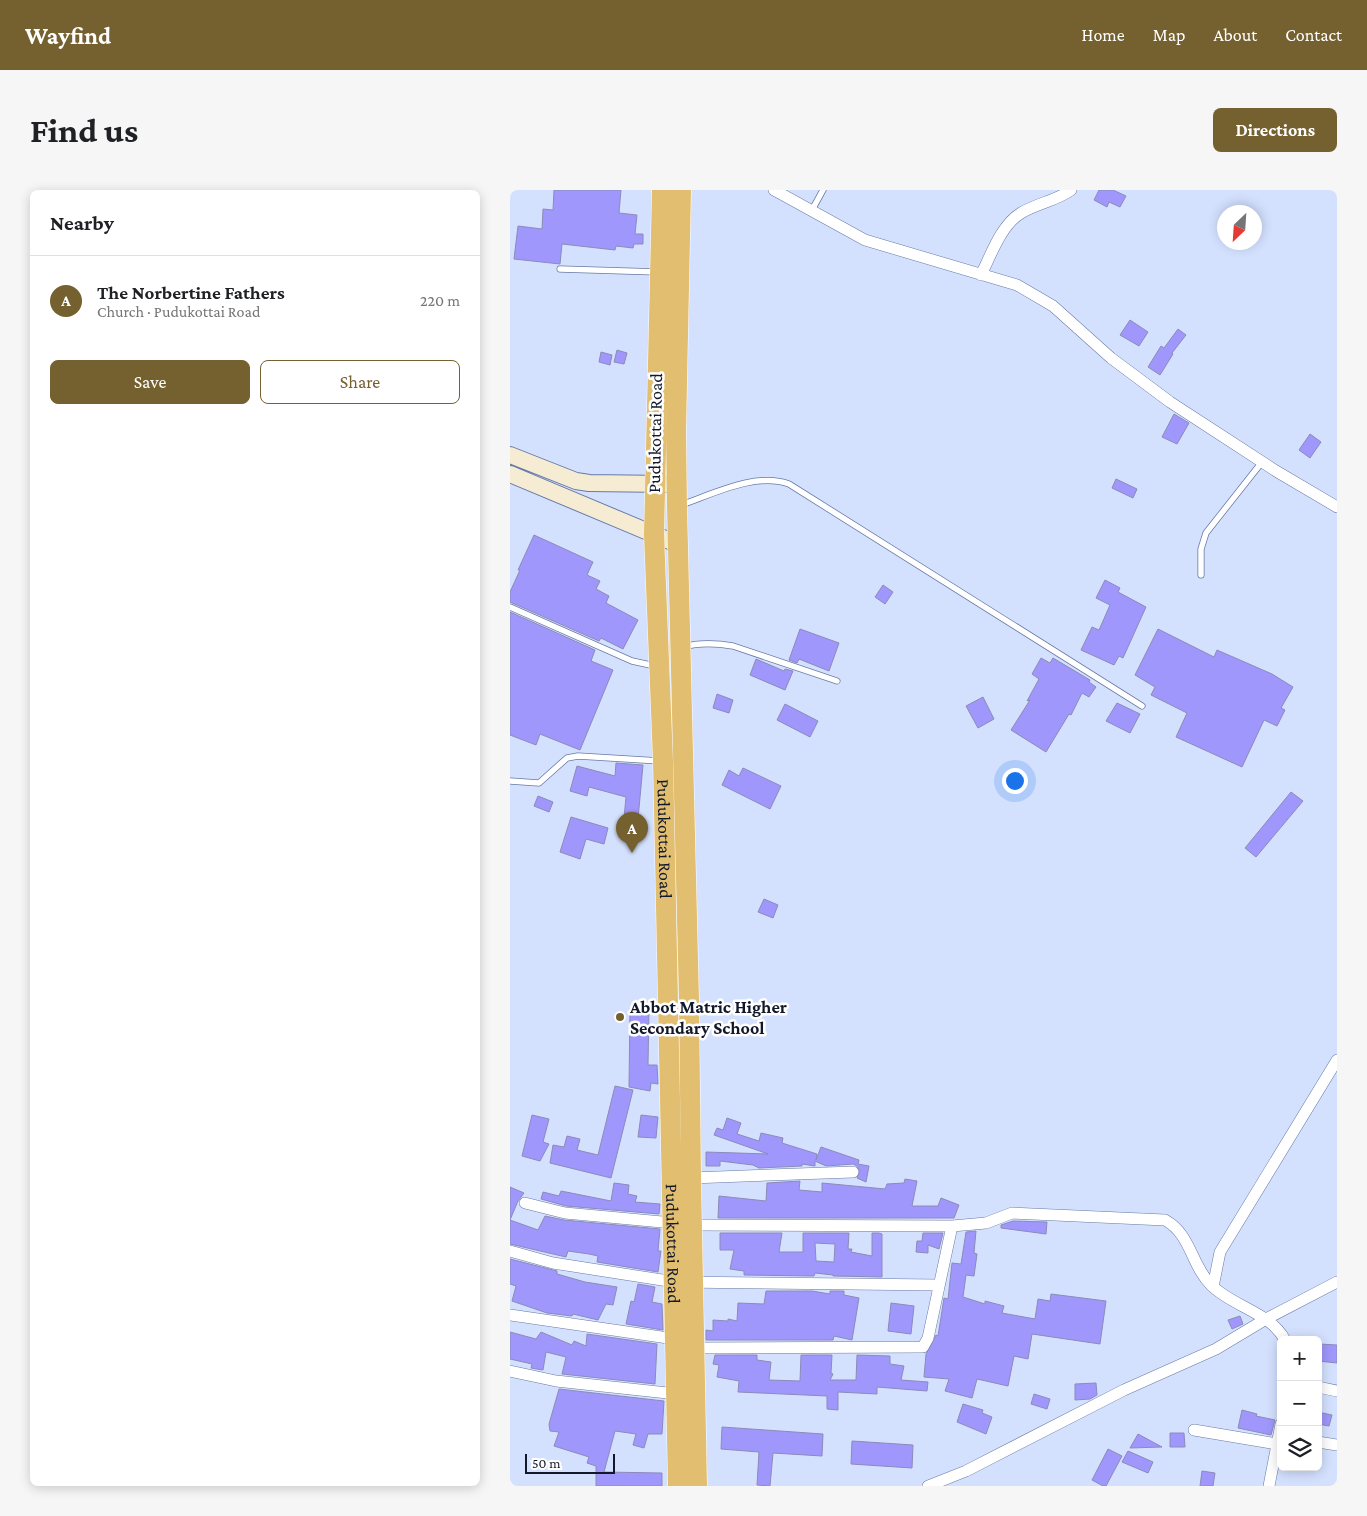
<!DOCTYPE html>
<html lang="en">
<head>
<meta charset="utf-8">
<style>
  :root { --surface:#fff; --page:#f6f6f6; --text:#202124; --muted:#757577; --line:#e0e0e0; --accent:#75602f }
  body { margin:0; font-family:"Crimson Pro",serif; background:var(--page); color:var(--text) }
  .controls { position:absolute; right:15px; bottom:15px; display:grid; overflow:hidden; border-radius:8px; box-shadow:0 2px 12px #0003 }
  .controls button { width:45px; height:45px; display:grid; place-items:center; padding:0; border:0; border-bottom:1px solid var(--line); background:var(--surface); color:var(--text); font:25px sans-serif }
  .compass { position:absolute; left:707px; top:15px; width:45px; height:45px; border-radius:50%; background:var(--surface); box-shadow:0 2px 12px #0003; rotate:205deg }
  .scale { position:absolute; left:15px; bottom:12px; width:90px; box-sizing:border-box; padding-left:5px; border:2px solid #111829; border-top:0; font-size:14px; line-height:18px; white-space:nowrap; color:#111829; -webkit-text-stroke:4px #fff; paint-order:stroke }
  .you { position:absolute; left:504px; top:590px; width:18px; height:18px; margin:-12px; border:4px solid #fff; border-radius:50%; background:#1a73e8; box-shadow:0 0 0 8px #1a73e833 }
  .badge { display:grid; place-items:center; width:32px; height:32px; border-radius:50%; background:var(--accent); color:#fff; font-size:16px; font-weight:700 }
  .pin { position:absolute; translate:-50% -41px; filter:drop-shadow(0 1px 2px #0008) }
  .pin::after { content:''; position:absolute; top:26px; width:18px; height:15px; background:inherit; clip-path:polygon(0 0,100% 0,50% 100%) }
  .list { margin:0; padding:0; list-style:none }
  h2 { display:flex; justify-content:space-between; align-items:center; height:65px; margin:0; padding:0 20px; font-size:21px }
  h2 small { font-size:16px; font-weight:400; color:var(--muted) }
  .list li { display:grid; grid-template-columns:32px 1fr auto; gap:15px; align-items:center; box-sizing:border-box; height:90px; padding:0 20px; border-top:1px solid var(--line) }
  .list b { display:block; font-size:19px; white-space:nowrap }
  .list p { margin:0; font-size:16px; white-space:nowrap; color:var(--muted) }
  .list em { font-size:16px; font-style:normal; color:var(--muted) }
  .actions { display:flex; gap:10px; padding:15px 20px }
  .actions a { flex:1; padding:11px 0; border:1px solid var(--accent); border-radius:8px; text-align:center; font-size:18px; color:var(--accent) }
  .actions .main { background:var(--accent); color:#fff }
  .icon { flex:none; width:28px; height:28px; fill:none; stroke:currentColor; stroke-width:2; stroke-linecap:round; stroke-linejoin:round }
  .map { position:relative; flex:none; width:827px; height:1296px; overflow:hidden; border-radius:8px }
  header { display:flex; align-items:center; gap:30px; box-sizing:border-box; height:70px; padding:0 25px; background:var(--accent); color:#fff }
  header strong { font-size:24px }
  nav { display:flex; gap:28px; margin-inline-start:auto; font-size:18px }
  .intro { display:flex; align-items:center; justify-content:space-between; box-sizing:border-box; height:120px; padding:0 30px }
  h1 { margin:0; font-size:35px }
  .button { padding:12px 22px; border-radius:8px; background:var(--accent); color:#fff; font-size:18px; font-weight:700 }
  main { display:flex; gap:30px; padding:0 30px }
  aside { flex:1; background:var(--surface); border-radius:8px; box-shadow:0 2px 12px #0003 }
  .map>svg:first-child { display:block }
  .building { fill:#9f97fb; stroke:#8c8aba; fill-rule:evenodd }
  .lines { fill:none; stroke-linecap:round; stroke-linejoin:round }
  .lane-casing { stroke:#677aa5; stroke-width:7 }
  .street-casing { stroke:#677aa5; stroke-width:12 }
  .secondary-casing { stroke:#677aa5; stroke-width:18 }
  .highway-casing { stroke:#fff; stroke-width:21 }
  .lane { stroke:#fff; stroke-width:5.5 }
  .street { stroke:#fff; stroke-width:11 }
  .secondary { stroke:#f6ecd4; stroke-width:16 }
  .highway { stroke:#e1be70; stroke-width:20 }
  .poi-dot { fill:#75602f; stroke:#fff; stroke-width:2 }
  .labels { text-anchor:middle; stroke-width:5; stroke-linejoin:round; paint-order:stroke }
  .street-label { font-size:18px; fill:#111829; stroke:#fff }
  .poi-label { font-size:18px; font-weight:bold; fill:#111829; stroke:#fff; text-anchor:start }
</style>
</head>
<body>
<header>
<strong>Wayfind</strong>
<nav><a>Home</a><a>Map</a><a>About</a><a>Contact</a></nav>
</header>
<div class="intro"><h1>Find us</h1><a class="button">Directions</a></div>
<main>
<aside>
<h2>Nearby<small></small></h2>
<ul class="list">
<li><span class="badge">A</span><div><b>The Norbertine Fathers</b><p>Church · Pudukottai Road</p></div><em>220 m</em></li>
</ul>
<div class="actions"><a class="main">Save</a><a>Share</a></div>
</aside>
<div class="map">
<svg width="827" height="1296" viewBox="0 0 827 1296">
  <rect width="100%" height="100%" fill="#d4e1fe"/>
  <path class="building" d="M44,0H111L109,23L127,25L125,44H133V54H124L123,58L106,56L105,60L52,54L50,74L4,69L8,36L32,39L33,19L43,20Z
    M589,0H603L616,6L610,17L599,12L597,17L584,10Z
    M620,130L638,142L629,156L610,145Z
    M668,139L676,145L662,163L663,164L650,185L638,177L651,156L654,158Z
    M107,160L117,163L114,174L104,172Z
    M91,162L102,165L100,175L89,172Z
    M664,224L679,233L667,254L652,247Z
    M800,244L811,252L800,268L789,260Z
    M606,289L627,299L623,308L602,298Z
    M24,345L83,372L77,385L90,391L86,399L99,406L96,413L128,430L113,459L91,448L89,451L0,412V402L10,380H8Z
    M595,390L610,398L608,402L636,417L613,468L609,466L604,475L571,460L582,437L589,440L600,415L586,408Z
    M373,395L383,402L375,414L365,407Z
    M0,422L85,460L81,471L103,480L70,560L30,544L26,555L0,545Z
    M290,439L329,453L319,481L289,469L287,473L279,470Z
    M648,439L704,467L707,460L762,484L783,497L771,518L775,520L767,536L754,530L732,577L666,547L677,523L641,505L645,497L625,485Z
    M531,468L540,473L543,468L580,490L579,492L586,497L579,507L572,503L561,525L559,524L536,562L501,540L520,510L517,511L529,489L522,484Z
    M246,469L274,481L275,479L283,481L275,500L240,485Z
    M207,504L223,510L219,523L203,518Z
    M473,507L484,529L468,538L456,516Z
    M607,513L630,524L620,543L596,531Z
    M275,514L308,531L300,547L267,530Z
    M106,573L133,575L128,629L114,628L116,607L79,597L77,606L60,601L67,576L105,586Z
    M233,578L271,596L260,619L212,595L219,580L229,586Z
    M781,602L793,611L746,667L735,658Z
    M28,606L43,612L39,622L24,616Z
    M61,627L98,638L94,654L76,649L70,669L50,662Z
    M254,709L268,715L263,728L248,722Z
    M120,818H139L138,875H147L148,894L141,893L140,901L119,897Z
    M105,896L123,900L101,988L40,973L43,955L54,957L57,946L70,949L67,960L88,965Z
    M22,925L39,929L33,952L39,954L30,971L12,966Z
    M131,925L148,927L146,948L128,947Z
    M217,928L231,933L227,944L249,951L251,943L273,948L272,953L307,964L306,970L311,957L349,970L348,974L359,976L356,992L347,988L350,981L347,976L343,974L316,976L305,971V976L292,974V976L249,978L243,975L210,971V976H196V962L258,964L204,945L207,938L213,940Z
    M395,989L407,991L402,1016H428L431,1008L449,1015L444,1028H208L209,1006L256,1011L257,993L290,991L289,1000L312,1002V993L375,999L377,994L394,993Z
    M104,993L119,995L118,1004L127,1006L125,1012L150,1014L149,1024L56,1016L31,1009L33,1002L49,1006L51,1001L101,1011Z
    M0,997L14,1003L8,1011L0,1030L28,1040L35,1026L54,1030L150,1039L148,1061H151L148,1082L87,1072L88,1066L79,1064L58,1061L56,1067L0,1054Z
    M503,1031L537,1032L536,1044L491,1038V1035Z
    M466,1041L464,1063L467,1064L464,1086L456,1085L453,1107L475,1114V1111L494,1116L492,1123L525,1129L528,1109L540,1111L541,1104L596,1111L590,1154L522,1144L518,1169L504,1166L498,1196L467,1189L462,1208L435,1201L439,1189L414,1187L416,1164L426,1145L428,1146L434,1108L438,1109L442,1073L451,1074L456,1042Z
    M210,1043H272L269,1062H293V1043H339L338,1059H342L341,1062L362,1066V1043H369L372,1044V1087L323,1086V1085L305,1083L304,1086L234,1085V1081L220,1079L224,1060H210ZM305,1053L325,1054L324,1072L306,1071Z
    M413,1043H433L429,1059L418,1055V1063L406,1062L407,1051H412Z
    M0,1069L47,1081V1084L75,1092L107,1097L103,1115L96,1114L88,1130L63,1124L62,1126L37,1123L2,1111L6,1096L0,1094Z
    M128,1094L145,1097L142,1112L152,1114L153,1140L116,1134L121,1111L124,1112Z
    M256,1101H302L320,1104V1101H334V1105L349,1108L342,1150L324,1146L323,1150H196V1140L203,1141V1130L218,1131V1129L227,1131L228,1113L254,1114Z
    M381,1113L404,1116L401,1144L378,1141Z
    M730,1126L733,1134L722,1139L718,1130Z
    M0,1142L26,1149L31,1142L62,1155L64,1151L76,1156L77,1144L147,1154L145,1194L52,1184L56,1167L36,1162L33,1180L21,1178L22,1174L0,1169Z
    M809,1154L827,1155V1173L808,1171Z
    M205,1165H247V1170L261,1172L259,1190L290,1191L291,1165H322L321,1183L323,1184L320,1190H346L347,1165L380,1166V1174L394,1176L391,1190L418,1192L417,1201L367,1197V1204L328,1202V1220L317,1219V1206L228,1202L229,1191L207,1187L209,1175L203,1174Z
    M586,1193L587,1205L580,1209L565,1210V1194Z
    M49,1199L154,1211L152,1244H138L134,1258L123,1255L126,1244L105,1241L94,1282L152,1283V1296H86V1276L77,1273L79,1267L44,1256L49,1242L40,1241L39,1234Z
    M524,1204L540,1209L537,1219L521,1214Z
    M453,1214L473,1220L472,1223L482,1227L476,1244L447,1232Z
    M732,1220L747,1224L746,1226L765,1230L761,1245L728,1238Z
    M808,1222L822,1225L819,1236L808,1234Z
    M212,1237L313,1244L312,1266L263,1263L260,1296L247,1295L249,1262L211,1259Z
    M660,1243H674L675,1257H660Z
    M628,1244L652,1257L620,1258Z
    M342,1251L403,1255L402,1278L341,1274Z
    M598,1259L612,1266L596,1296H593L582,1290Z
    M618,1261L643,1272L638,1283L612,1272Z
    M692,1281L705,1283L703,1296H690Z"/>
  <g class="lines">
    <defs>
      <path id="lane" d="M302,20L313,0
        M50,79L148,82
        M171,315C203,304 245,282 279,294L632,516
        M691,385V359L696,343L752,272
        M0,417L122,471L145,476
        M173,457C190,452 206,453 223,456L327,491
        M0,591L29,593L57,568L68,566L150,571"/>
      <path id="street" d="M264,0L355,50L507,95L543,116L601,168L660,212L766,281L827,317
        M471,85C481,65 491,35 511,23C527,13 546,11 561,0
        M181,988L343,982
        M15,1013L55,1023L163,1033
        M181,1035L442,1036L476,1033L502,1023L655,1030C681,1044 681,1075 701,1095C723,1117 760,1122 775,1150
        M0,1061L43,1073L165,1092L428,1095
        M703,1097L710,1062L827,870
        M0,1125L165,1149
        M185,1158L413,1157L418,1148L442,1036
        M0,1181L46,1191L167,1204
        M808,1197L827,1201
        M684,1240L767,1254
        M808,1252L827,1255
        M418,1296L456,1281L614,1200L706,1159L756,1129L827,1092
        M759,1296L771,1234"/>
      <path id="secondary" d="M0,265L66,291L79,293L158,294
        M0,284L167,354"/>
      <g id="highway">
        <path id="s1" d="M152,0L144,345L153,571L168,1296"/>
        <path d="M171,0L166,242L167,316L179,810L181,988L187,1296"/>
      </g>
    </defs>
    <use href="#lane" class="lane-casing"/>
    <use href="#street" class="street-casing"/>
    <use href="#secondary" class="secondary-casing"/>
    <use href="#highway" class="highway-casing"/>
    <use href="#lane" class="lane"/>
    <use href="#street" class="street"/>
    <use href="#secondary" class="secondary"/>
    <use href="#highway" class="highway"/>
  </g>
  <circle class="poi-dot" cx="110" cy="827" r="5"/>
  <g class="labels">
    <g class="street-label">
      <text transform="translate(145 243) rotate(-89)" y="6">Pudukottai Road</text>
      <text dy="6" stroke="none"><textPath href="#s1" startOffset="649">Pudukottai Road</textPath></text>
      <text dy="6" stroke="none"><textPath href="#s1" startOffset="1054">Pudukottai Road</textPath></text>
    </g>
    <g class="poi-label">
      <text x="120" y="823">Abbot Matric Higher<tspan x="120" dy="21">Secondary School</tspan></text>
    </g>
  </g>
</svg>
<div class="controls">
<button>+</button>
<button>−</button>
<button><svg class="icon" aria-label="layers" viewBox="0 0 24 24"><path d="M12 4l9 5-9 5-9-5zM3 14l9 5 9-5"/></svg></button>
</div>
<svg class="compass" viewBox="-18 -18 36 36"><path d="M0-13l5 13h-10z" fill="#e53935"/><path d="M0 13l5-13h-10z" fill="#757577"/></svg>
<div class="scale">50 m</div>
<div class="you"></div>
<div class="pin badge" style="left:122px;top:663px">A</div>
</div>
</main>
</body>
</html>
